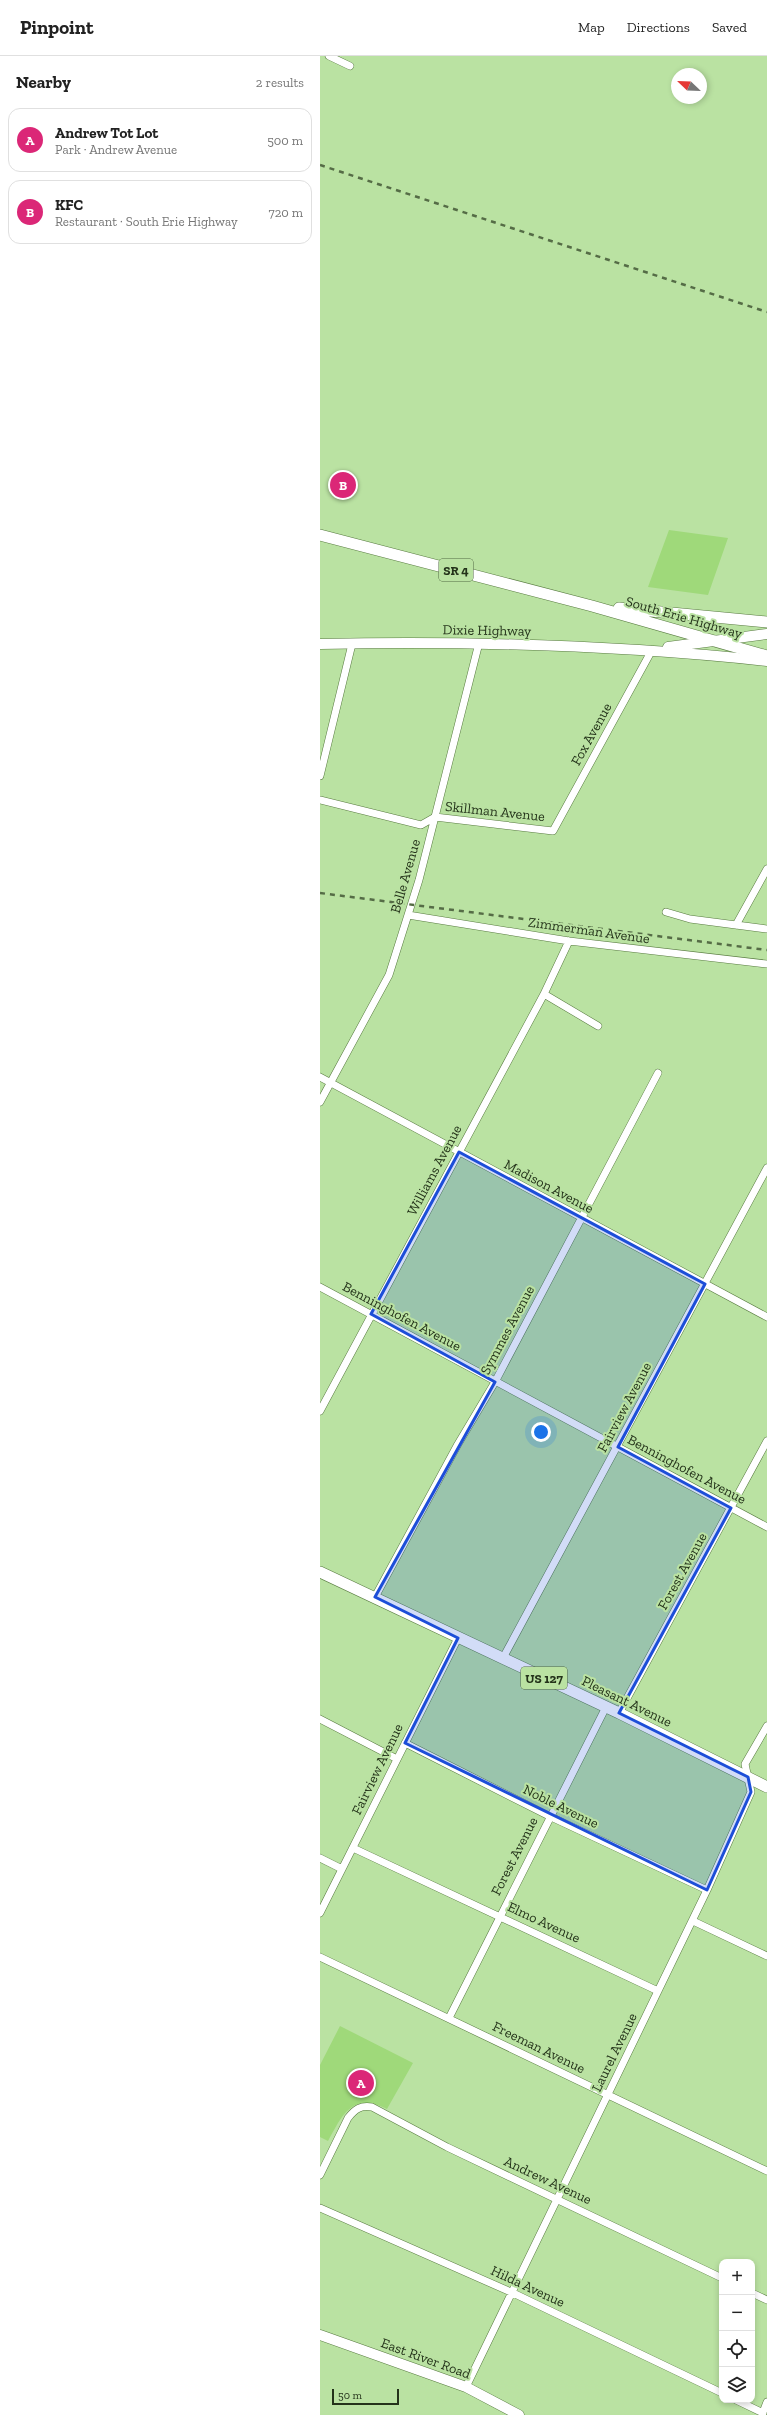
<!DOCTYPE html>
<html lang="en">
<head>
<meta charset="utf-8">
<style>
  :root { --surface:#fff; --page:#f2f2f2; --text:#222; --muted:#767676; --line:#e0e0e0; --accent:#db2777 }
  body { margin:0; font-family:"Zilla Slab",serif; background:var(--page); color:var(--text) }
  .controls { position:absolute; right:12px; bottom:12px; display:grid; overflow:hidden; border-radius:8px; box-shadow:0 2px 6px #0003 }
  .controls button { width:36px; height:36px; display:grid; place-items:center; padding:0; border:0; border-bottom:1px solid var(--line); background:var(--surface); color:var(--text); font:20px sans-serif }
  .compass { position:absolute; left:351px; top:12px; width:36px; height:36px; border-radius:50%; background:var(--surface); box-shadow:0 2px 6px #0003; rotate:293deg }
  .scale { position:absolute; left:12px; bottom:10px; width:67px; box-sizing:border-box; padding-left:4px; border:2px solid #24331a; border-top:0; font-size:11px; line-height:14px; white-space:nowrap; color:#24331a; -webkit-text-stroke:3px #bae2a2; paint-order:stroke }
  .you { position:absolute; left:221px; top:1376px; width:14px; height:14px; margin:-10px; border:3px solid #fff; border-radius:50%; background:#1a73e8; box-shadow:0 0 0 6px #1a73e833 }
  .badge { display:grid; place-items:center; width:26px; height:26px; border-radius:50%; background:var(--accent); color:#fff; font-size:13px; font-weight:700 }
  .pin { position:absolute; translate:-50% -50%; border:2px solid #fff; box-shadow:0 1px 4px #0006 }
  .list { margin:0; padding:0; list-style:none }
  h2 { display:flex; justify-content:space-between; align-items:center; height:52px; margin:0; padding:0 16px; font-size:17px }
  h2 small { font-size:13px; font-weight:400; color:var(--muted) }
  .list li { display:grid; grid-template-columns:26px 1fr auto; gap:12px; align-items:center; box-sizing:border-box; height:64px; margin:0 8px 8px; padding:0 8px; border:1px solid var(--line); border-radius:12px }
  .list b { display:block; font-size:15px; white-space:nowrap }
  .list p { margin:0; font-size:13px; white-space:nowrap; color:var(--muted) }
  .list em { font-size:13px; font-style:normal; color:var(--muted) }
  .icon { flex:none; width:22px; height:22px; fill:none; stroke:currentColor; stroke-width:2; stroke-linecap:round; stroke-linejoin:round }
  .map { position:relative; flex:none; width:447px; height:2359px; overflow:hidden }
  header { display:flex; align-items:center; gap:24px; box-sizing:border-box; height:56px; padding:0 20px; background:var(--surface); border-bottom:1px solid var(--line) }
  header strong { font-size:19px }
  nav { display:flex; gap:22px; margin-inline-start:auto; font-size:14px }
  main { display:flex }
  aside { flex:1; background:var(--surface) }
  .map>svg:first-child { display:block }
  .green { fill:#9fd97a }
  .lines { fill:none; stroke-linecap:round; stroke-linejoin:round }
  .street-casing { stroke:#587b40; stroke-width:8 }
  .secondary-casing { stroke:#587b40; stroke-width:11 }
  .primary-casing { stroke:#587b40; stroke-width:12 }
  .street { stroke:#fff; stroke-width:7 }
  .secondary { stroke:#fff; stroke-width:10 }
  .primary { stroke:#fff; stroke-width:11 }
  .rail { stroke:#556c46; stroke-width:2.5; stroke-dasharray:5 5; stroke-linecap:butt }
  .marked { fill:#1d4ed8; fill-opacity:0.2; stroke:#1d4ed8; stroke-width:3; stroke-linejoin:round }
  .labels { text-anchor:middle; stroke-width:4; stroke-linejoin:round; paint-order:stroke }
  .shield { fill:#bae2a2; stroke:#516843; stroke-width:1 }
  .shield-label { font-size:13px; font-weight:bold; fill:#24331a }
  .street-label { font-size:14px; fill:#24331a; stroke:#bae2a2 }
</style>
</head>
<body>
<header>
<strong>Pinpoint</strong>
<nav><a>Map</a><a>Directions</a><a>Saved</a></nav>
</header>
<main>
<aside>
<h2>Nearby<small>2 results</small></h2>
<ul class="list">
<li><span class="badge">A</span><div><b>Andrew Tot Lot</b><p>Park · Andrew Avenue</p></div><em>500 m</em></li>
<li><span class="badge">B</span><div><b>KFC</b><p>Restaurant · South Erie Highway</p></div><em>720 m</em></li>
</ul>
</aside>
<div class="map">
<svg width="447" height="2359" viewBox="0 0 447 2359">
  <rect width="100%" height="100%" fill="#bae2a2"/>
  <path class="green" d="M349,474L408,482L388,539L328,531Z
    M20,1970L93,2007L67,2053C32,2036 23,2058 8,2085L0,2081V2009Z"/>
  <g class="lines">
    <defs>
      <path id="street" d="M9,0L30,10
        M0,720L32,588
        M0,744L101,769L115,761L233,775L332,594
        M346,856L370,863L447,873
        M88,859L249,885L447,908
        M416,869L447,813
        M224,938L278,970
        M0,1021L447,1261
        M0,1046L69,919L99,824L159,587
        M0,1231L447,1471
        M0,1355L224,938L249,885
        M55,1541L138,1388L175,1326L338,1017
        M183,1602L447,1112
        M299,1657L447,1385
        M0,1663L77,1703
        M85,1687L229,1760L387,1834
        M33,1792L338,1935
        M0,1802L22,1813
        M0,1857L138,1582
        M373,1865L447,1900
        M0,1901L447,2115
        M129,1962L286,1651
        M0,2119L28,2062C35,2053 41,2049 52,2051L127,2091L402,2222
        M0,2152L193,2237L402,2337
        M432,2237L447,2244
        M146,2331L387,1834L431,1736L425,1708L447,1670
        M416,2344L443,2357
        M442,2359L447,2346"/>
      <path id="secondary" d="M0,588C149,585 299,589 447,605
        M348,591L447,578
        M0,2279L146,2331L199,2359"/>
      <path id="primary" d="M0,479L272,550L447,600
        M299,552L447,566
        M0,1516L299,1657L447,1731"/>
    </defs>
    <use href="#street" class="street-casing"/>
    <use href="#secondary" class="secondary-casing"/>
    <use href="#primary" class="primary-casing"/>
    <use href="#street" class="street"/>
    <use href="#secondary" class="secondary"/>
    <use href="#primary" class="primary"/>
    <path class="rail" d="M0,109L447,256
      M0,837L447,894"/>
  </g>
  <path class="marked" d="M139,1096L385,1228L298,1391L411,1452L299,1657L428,1721L431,1736L387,1834L85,1687L138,1582L55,1541L175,1326L51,1258Z"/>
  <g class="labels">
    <g class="shield">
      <rect x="119" y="503" width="34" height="22" rx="3"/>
      <rect x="201" y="1611" width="46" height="22" rx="3"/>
    </g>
    <g class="shield-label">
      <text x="136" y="519">SR 4</text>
      <text x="224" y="1627">US 127</text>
    </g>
    <g class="street-label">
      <text transform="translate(364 561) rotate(16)" y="5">South Erie Highway</text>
      <text transform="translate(167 574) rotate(1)" y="5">Dixie Highway</text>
      <text transform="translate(271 678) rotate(-61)" y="5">Fox Avenue</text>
      <text transform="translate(175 755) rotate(6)" y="5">Skillman Avenue</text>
      <text transform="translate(85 820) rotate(-74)" y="5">Belle Avenue</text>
      <text transform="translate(269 874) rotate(8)" y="5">Zimmerman Avenue</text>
      <text transform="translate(114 1114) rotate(-62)" y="5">Williams Avenue</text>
      <text transform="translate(229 1130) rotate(28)" y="5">Madison Avenue</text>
      <text transform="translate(82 1260) rotate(28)" y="5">Benninghofen Avenue</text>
      <text transform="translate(187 1274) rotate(-62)" y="5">Symmes Avenue</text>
      <text transform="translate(304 1351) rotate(-62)" y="5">Fairview Avenue</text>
      <text transform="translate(367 1413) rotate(28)" y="5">Benninghofen Avenue</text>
      <text transform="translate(362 1515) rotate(-61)" y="5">Forest Avenue</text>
      <text transform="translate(307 1645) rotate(26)" y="5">Pleasant Avenue</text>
      <text transform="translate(57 1713) rotate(-64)" y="5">Fairview Avenue</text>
      <text transform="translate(241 1750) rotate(26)" y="5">Noble Avenue</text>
      <text transform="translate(194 1800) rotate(-63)" y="5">Forest Avenue</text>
      <text transform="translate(224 1866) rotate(25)" y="5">Elmo Avenue</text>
      <text transform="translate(219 1991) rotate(26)" y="5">Freeman Avenue</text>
      <text transform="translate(294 1996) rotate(-64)" y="5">Laurel Avenue</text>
      <text transform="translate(228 2124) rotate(25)" y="5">Andrew Avenue</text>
      <text transform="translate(208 2230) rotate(25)" y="5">Hilda Avenue</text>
      <text transform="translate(106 2302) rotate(20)" y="5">East River Road</text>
    </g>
  </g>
</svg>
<div class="controls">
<button>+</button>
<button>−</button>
<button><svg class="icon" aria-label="locate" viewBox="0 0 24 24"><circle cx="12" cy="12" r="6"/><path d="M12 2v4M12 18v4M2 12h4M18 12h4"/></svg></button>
<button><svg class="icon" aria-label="layers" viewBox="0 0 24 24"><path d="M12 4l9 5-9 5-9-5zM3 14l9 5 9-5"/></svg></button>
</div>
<svg class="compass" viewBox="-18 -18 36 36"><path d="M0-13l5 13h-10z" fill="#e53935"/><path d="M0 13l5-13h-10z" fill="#767676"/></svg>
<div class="scale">50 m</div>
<div class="you"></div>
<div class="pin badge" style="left:41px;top:2027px">A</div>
<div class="pin badge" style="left:23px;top:429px">B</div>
</div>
</main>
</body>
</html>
